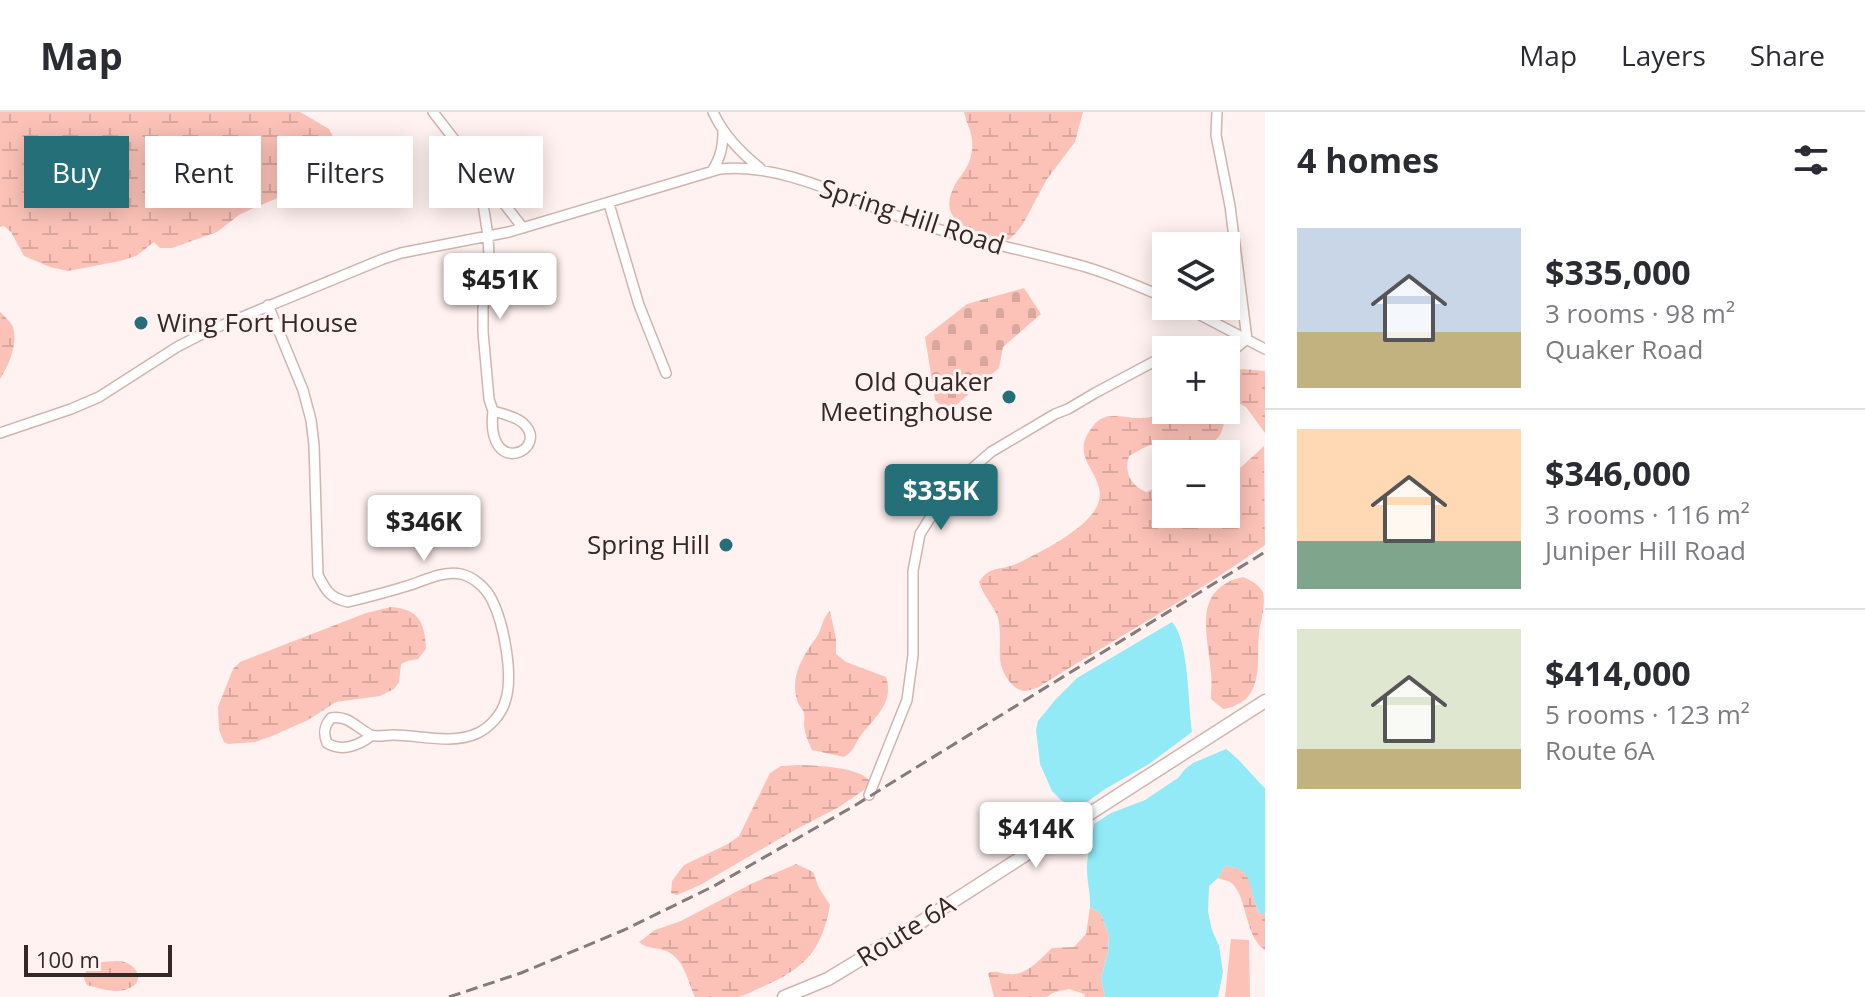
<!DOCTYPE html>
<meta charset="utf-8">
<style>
:root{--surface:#fff;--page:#f2f2f3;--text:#2b2b33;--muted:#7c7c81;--line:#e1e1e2;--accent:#256f78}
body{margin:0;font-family:"Open Sans",sans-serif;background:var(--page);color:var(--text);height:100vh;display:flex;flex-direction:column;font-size:30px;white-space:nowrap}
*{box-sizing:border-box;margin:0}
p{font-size:26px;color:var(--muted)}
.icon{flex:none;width:44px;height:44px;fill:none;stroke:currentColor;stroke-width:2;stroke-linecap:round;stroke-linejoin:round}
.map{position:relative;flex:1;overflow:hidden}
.side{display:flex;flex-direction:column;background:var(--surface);width:600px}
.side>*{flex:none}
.hud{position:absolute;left:24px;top:24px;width:760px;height:72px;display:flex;gap:16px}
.fabs{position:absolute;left:1152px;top:120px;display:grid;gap:16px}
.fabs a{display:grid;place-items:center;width:88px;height:88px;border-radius:0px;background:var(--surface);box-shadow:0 4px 20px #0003;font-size:40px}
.scale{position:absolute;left:24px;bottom:20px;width:148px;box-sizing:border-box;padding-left:8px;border:4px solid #342927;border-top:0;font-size:22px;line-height:28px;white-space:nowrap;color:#342927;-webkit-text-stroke:6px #fff2f0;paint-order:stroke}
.price{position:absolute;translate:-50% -68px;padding:0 18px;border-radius:8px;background:#fff;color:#222;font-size:26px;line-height:52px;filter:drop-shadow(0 2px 4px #0008)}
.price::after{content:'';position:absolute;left:50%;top:48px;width:24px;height:18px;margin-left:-12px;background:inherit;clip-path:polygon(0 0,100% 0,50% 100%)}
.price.selected{background:var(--accent);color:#fff}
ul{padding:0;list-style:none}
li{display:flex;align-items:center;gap:24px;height:200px;padding:0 32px}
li+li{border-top:2px solid var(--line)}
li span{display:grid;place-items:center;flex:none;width:224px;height:160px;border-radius:0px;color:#555}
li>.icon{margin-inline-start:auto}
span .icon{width:96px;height:96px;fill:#fffc;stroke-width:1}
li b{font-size:34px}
h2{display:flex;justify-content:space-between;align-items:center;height:96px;padding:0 32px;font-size:34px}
.chip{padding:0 28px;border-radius:0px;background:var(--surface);box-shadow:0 4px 20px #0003;font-size:28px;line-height:72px}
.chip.selected{background:var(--accent);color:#fff}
header{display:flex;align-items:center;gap:48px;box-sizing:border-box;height:112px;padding:0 40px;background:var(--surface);border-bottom:2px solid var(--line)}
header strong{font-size:38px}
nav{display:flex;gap:44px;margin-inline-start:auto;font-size:28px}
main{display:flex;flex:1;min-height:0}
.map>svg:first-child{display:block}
</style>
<header>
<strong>Map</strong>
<nav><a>Map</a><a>Layers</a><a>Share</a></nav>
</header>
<main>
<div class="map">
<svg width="1265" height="885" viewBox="0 0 1265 885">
<defs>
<pattern id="wetland-marsh" width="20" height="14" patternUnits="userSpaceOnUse" patternTransform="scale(2)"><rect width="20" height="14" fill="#fcc2b8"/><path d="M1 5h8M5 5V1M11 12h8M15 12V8" fill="none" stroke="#d9a79e"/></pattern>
<pattern id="cemetery-stones" width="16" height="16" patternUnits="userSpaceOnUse" patternTransform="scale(2)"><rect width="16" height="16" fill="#fcc2b8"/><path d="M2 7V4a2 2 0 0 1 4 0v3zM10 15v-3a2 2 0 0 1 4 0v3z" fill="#d9a79e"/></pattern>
</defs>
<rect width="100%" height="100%" fill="#fff2f0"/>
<path fill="url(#wetland-marsh)" d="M0,0H300L329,17L337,32L338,53L347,63L344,73L338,75L312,74L301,76L249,98L239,103L217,120L172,136H160L154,130L136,144L120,149L68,159L50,155L24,144L11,120L4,114L0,115Z
M964,0H1083L1075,30L1047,67L1023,112L1015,122L1008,128C981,121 936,114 953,77C957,67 966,59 969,50C977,27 969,20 964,0Z
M0,200C5,205 10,209 13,215C18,232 9,253 0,267Z
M1243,257L1265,259V321L1246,295L1236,290L1229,264L1233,259Z
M1226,286C1228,295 1226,302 1224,311C1217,346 1189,328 1165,330C1151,331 1141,337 1129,344C1124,360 1130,373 1146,380L1166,372V402H1226V369L1264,334L1265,433C1192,485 1113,528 1037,576C1036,576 1027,579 1025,579C1011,578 1001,559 1000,547C999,533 1002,517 997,503C992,492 983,483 979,470C990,453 1000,459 1016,452C1037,442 1060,430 1079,415C1130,373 1069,357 1087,323C1090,318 1094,312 1099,308C1112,300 1127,307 1141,306C1154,306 1165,300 1177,298C1192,296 1210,298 1226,298Z
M1243,465C1251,468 1259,473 1263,480C1265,490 1263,501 1261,510C1254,537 1265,566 1246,587C1239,592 1232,596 1223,597L1211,587C1211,578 1212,570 1211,561C1208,523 1191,477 1243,465Z
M391,495C419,497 425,511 426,537L418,547L407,549L401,552L399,570L394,577L380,584L336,590L308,608L272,624L255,630L228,632L224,630L219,618L218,595L233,557L240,550L366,501Z
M830,499L836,527V542L846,550L886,565C895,592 873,606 859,626C854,634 853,640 844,645L812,638C808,630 805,622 804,614C804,611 805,604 804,601C803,597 799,594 798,591C789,566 802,545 816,526C822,518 822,506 830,499Z
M798,653C817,654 859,654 871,670L864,678L839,695L791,720L700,773L677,783L671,781L672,769L684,753L728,732L739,724L770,661L781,654Z
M796,752L813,760L819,776L830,793C822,839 804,857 762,875C755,878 746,883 739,885C725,885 708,885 695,885C687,868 684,844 663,838C653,835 647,837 639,830L655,818L681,809L751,772Z
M1225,754C1258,756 1247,780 1260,802H1265V838C1243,823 1248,782 1230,770C1226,768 1222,768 1218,766Z
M1090,795L1101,802L1109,823L1108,840L1101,866L1105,885H1085L1084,882L1069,877L1055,880L1046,885H994L988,861C997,858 999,861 1007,862C1026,865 1040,847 1052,836L1074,835L1086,822Z
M117,849C136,849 148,870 127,877C115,882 98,876 87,873L84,867L86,859L101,850Z"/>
<path fill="url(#cemetery-stones)" d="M1024,176L1041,202L1003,235L999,256L948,300L935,288L925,225L967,192Z"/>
<path fill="#fcc2b8" d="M1231,827L1249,828L1250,885H1225Z"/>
<path fill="#92eaf7" d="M1172,510C1189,527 1188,594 1192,620L1149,652L1105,677L1087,690L1075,694L1062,689L1052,679L1040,652L1036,618L1038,609L1056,587L1077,566Z
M1226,637C1241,648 1251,663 1265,676V802H1260C1247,780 1257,756 1225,754L1218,766L1209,774L1208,800L1212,818L1219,834L1223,860L1218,885H1105L1101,866L1108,840L1109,823L1101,802L1090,795C1091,781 1086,767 1087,753C1088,740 1092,726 1094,712L1111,701L1145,688L1178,666L1185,657L1193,651Z"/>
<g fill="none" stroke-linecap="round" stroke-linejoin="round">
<defs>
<path id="minor" d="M433,0L523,116
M713,0C723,22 741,41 760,56
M1217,0L1216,23L1230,94L1247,227L1231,240L1226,241
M712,59C721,45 723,34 723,18
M482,62L483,92L488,124L489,145L483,196V220L489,287L493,299
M609,92L639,193L666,261
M268,193L303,278L311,308L314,333L318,463C326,479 330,486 348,490C368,485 388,480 407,474C423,469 444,458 461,462C474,465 486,476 492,488C504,512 514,565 505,590C501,603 490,615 478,621C452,633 420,623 393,623C385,623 375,626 369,622C356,615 348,603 331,606C324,614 323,621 327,631C341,640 358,634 371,624
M1183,194L1265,237
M493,299C503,302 515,304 523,311C552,338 485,368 493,299Z
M0,321L71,297L99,285L177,235L208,219L383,147L401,141L509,120L720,57C783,50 854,90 914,110C970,128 1029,139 1086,155C1113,163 1140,175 1166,186
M869,683L907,588L913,543V459L920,422L942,387L959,368L991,340L1055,302L1068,297L1095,281L1155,249L1166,248"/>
<path id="secondary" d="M784,885L828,867L899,824L1265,589"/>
</defs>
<use href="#minor" stroke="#d1b4af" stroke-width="12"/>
<use href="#secondary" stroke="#d1b4af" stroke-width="15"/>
<use href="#minor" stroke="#fff" stroke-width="9"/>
<use href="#secondary" stroke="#fff" stroke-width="12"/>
<path stroke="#877b79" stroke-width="3" stroke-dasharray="12 6" stroke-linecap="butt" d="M449,885L521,861L624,818L714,774L854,694L1265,440"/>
</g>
<g fill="#256f78" stroke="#fff2f0" stroke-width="3">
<circle cx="141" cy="211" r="8"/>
<circle cx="1009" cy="285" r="8"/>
<circle cx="726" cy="433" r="8"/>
</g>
<g text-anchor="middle" stroke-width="6" stroke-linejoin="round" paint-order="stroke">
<g font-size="26" fill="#342927" stroke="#fff2f0">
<text transform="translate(912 105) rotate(18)" y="9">Spring Hill Road</text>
<text transform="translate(906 819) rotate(-32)" y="9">Route 6A</text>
</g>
<g font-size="26" fill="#342927" stroke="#fff2f0" text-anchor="end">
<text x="157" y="220" text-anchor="start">Wing Fort House</text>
<text x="993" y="279">Old Quaker<tspan x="993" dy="30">Meetinghouse</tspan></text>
<text x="710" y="442">Spring Hill</text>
</g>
</g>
</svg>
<div class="fabs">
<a><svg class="icon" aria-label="layers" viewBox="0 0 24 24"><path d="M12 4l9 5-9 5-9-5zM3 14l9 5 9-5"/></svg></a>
<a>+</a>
<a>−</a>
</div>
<div class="scale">100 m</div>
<b class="price" style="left:500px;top:209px">$451K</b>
<b class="price selected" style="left:941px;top:420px">$335K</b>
<b class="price" style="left:424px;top:451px">$346K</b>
<b class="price" style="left:1036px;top:758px">$414K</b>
<div class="hud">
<a class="chip selected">Buy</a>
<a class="chip">Rent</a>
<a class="chip">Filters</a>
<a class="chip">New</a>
</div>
</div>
<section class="side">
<h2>4 homes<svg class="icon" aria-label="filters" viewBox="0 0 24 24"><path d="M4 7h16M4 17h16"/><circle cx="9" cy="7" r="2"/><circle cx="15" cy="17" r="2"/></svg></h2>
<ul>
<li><span style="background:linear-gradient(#c9d6e8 65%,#c2b280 0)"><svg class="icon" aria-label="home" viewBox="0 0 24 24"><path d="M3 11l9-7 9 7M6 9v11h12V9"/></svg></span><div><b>$335,000</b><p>3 rooms · 98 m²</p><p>Quaker Road</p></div></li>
<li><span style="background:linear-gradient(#ffd9b3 70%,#7fa58c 0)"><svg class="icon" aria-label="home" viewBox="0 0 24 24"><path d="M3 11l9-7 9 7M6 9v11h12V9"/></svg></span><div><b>$346,000</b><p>3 rooms · 116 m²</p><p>Juniper Hill Road</p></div></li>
<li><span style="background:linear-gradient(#dfe7d0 75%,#c2b280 0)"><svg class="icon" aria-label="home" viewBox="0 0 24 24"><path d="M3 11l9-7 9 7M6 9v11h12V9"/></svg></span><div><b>$414,000</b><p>5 rooms · 123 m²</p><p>Route 6A</p></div></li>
</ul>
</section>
</main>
